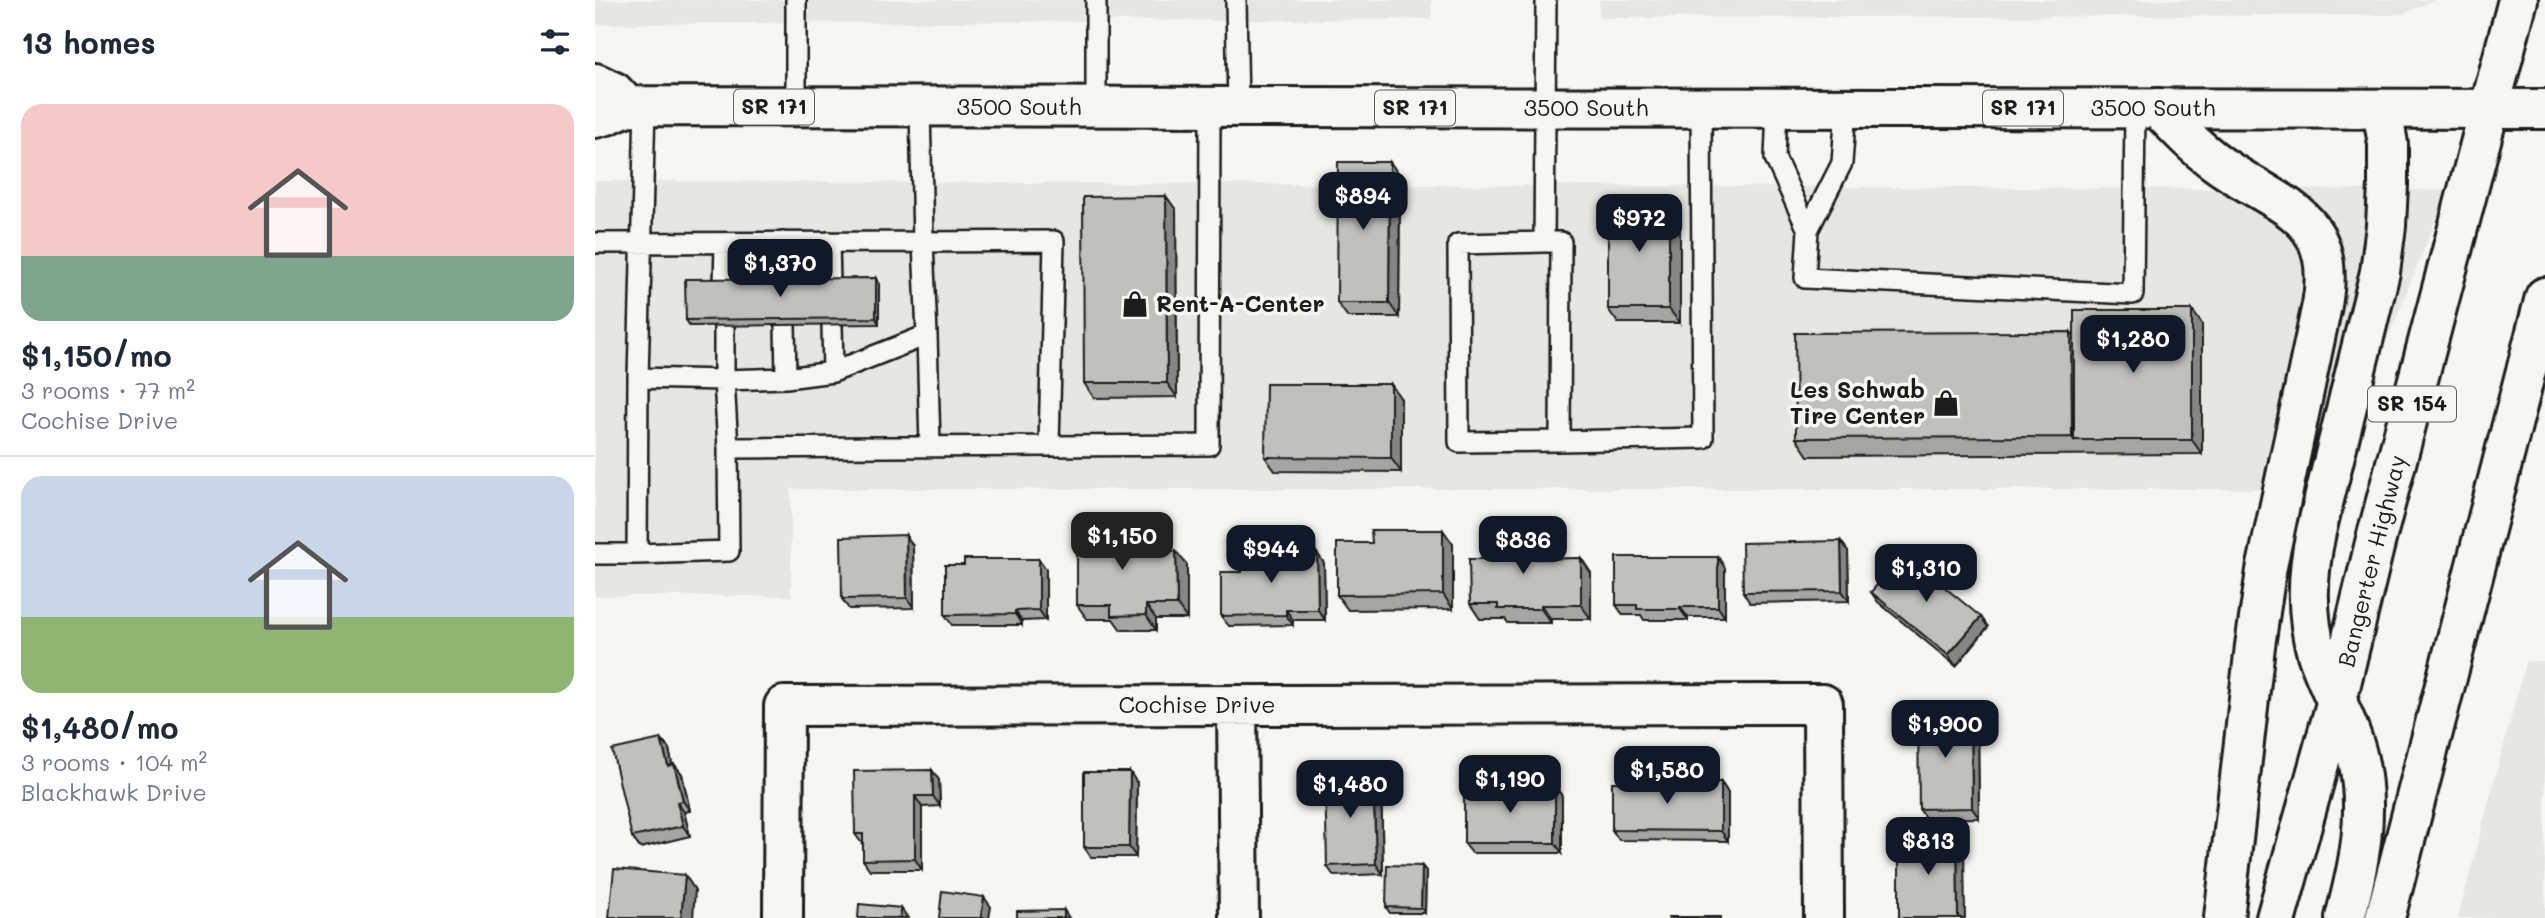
<!DOCTYPE html>
<meta charset="utf-8">
<style>
:root{--surface:#fff;--page:#f6f6f7;--text:#1f2937;--muted:#747a83;--line:#e0e1e3;--accent:#111827}
body{margin:0;font-family:Mali,sans-serif;background:var(--page);color:var(--text);height:100vh;display:flex;flex-direction:column;font-size:26px;white-space:nowrap}
*{box-sizing:border-box;margin:0}
p{font-size:23px;color:var(--muted)}
.icon{flex:none;width:38px;height:38px;fill:none;stroke:currentColor;stroke-width:2;stroke-linecap:round;stroke-linejoin:round}
.map{position:relative;flex:1;overflow:hidden}
.sheet{display:flex;flex-direction:column;background:var(--surface);width:595px}
.sheet>*{flex:none}
.price{position:absolute;translate:-50% -60px;padding:0 16px;border-radius:14px;background:var(--accent);color:#fff;font-size:23px;line-height:46px;filter:drop-shadow(0 2px 4px #0008)}
.price::after{content:'';position:absolute;left:50%;top:42px;width:21px;height:16px;margin-left:-10px;background:inherit;clip-path:polygon(0 0,100% 0,50% 100%)}
.price.on{background:#222;color:#fff}
ul{padding:0;list-style:none}
li{display:grid;align-content:center;gap:14px;height:371px;padding:0 21px}
li+li{border-top:2px solid var(--line)}
li span{display:grid;place-items:center;height:217px;border-radius:21px;color:#555}
li>.icon{margin-inline-start:auto}
span .icon{width:126px;height:126px;fill:#fffc;stroke-width:1}
li b{font-size:30px}
h2{display:flex;justify-content:space-between;align-items:center;height:84px;padding:0 21px;font-size:30px}
main{display:flex;flex:1;min-height:0}
.map>svg:first-child{display:block}
</style>
<main>
<section class="sheet">
<h2>13 homes<svg class="icon" aria-label="filters" viewBox="0 0 24 24"><path d="M4 7h16M4 17h16"/><circle cx="9" cy="7" r="2"/><circle cx="15" cy="17" r="2"/></svg></h2>
<ul>
<li><span style="background:linear-gradient(#f6c9c9 70%,#7fa58c 0)"><svg class="icon" aria-label="home" viewBox="0 0 24 24"><path d="M3 11l9-7 9 7M6 9v11h12V9"/></svg></span><div><b>$1,150/mo</b><p>3 rooms · 77 m²</p><p>Cochise Drive</p></div></li>
<li><span style="background:linear-gradient(#c9d6e8 65%,#8fb573 0)"><svg class="icon" aria-label="home" viewBox="0 0 24 24"><path d="M3 11l9-7 9 7M6 9v11h12V9"/></svg></span><div><b>$1,480/mo</b><p>3 rooms · 104 m²</p><p>Blackhawk Drive</p></div></li>
</ul>
</section>
<div class="map">
<svg width="1950" height="918" viewBox="0 0 1950 918">
<rect width="100%" height="100%" fill="#f6f6f2"/>
<filter id="ink" filterUnits="userSpaceOnUse"><feTurbulence type="fractalNoise" baseFrequency=".0143" numOctaves="2"/><feDisplacementMap in="SourceGraphic" scale="14" xChannelSelector="R" yChannelSelector="G"/><feConvolveMatrix kernelMatrix="1 2 1 2 8 2 1 2 1" color-interpolation-filters="sRGB"/></filter>
<g filter="url(#ink)">
<path fill="#e6e6e2" d="M0,0H837L836,19L0,24Z
M1004,0H1839L1810,13L1796,15L1004,18Z
M0,181L1853,190L1732,489H196V596H0Z
M1931,661H1950V918H1863Z"/>
<g fill="none" stroke-linecap="round" stroke-linejoin="round">
<defs>
<path id="lane" d="M201,0V107
M641,0L643,108
M501,107V0
M1182,108L1180,158L1213,230L1247,163L1251,108
M1213,230L1210,278L1538,294L1540,108
M188,242L189,284
M234,242L235,283
M949,242L863,244L864,442L965,441L966,242H949L951,0
M0,243L328,242L325,107
M129,285L130,243
M237,324L238,372
M129,325V380L191,378L238,372L332,335L328,242L459,241L454,446
M190,325L191,378
M332,335L335,446
M43,378L129,380L133,448
M965,441L1108,438L1106,108
M0,554H42L43,378L50,106
M42,554L134,551L133,448L614,445L615,108"/>
<path id="street" d="M642,705L644,918
M188,918L189,706L1228,704L1229,918"/>
<path id="primary" d="M0,83L19,92L32,106
M0,118L12,115L32,106L1950,109"/>
<path id="highway" d="M1563,108C1582,128 1600,147 1622,163C1681,206 1744,212 1727,305L1671,571L1660,646L1629,918
M1681,918L1742,700L1780,543L1923,0
M1750,918C1764,865 1775,814 1763,759C1755,723 1734,690 1722,654C1710,613 1712,573 1721,532L1785,272L1791,226L1793,185V144L1787,109
M1790,918L1950,297"/>
</defs>
<use href="#lane" stroke="#1c1c1c" stroke-width="24"/>
<use href="#street" stroke="#1c1c1c" stroke-width="44"/>
<use href="#primary" stroke="#1c1c1c" stroke-width="44"/>
<use href="#highway" stroke="#1c1c1c" stroke-width="44"/>
<use href="#lane" stroke="#f6f6f2" stroke-width="19"/>
<use href="#street" stroke="#f6f6f2" stroke-width="38"/>
<use href="#primary" stroke="#f6f6f2" stroke-width="38"/>
<use href="#highway" stroke="#f6f6f2" stroke-width="38"/>
</g>
<path fill="#a5a5a3" stroke="#1c1c1c" stroke-width="2" d="M805,176L804,317H753L742,303Z
M571,196L581,210L582,397L499,398L489,383Z
M1074,199L1085,214V323H1023L1013,309Z
M284,283V324L95,326L91,320Z
M1607,324V454L1213,456L1201,438L1479,336Z
M806,399V472L680,471L670,457Z
M311,535L318,546L319,608L254,609L247,599Z
M525,536L555,551L592,565V619H561V630H526L518,619H492L482,605Z
M858,544V609L753,610L742,595Z
M951,549V559L986,558L996,573V619H956V623H913L910,619H885L875,604L892,559Z
M1253,551L1254,601L1155,603L1148,592Z
M722,553L729,563L730,620H698V625L634,626L626,616L647,572Z
M1123,557L1130,568V617H1093V620H1049L1046,615H1028L1021,605Z
M451,569V620L427,621V625H357L350,615Z
M1276,592L1386,617L1393,627L1361,666L1283,602Z
M1376,710L1383,720L1384,818L1331,819L1324,809Z
M66,739L74,749L77,765L79,764L87,774L95,811L89,812L95,836L45,848L37,837Z
M337,770L344,780L345,806L327,807V870H275L268,860V845L260,834Z
M1126,782L1133,793V841L1024,840L1017,830Z
M542,783L541,857H496L489,847Z
M786,783L788,874L739,876L732,866Z
M960,786L967,796V853H877L869,843Z
M827,866L831,871L830,913H795L791,907Z"/>
<path fill="#868684" stroke="#1c1c1c" stroke-width="2" d="M795,162L805,176L804,317L794,303Z
M571,196L581,210L582,397L572,383Z
M1074,199L1085,214V323L1074,309Z
M281,278L284,283V324L281,318Z
M1597,310L1607,324V454L1597,440Z
M1476,332L1489,350L1479,440L1477,437Z
M796,384L806,399V472L796,458Z
M517,524L527,538L517,536Z
M848,530L858,544V609L848,594Z
M941,534L951,549L952,573L941,559Z
M311,535L318,546L319,608L312,598Z
M545,536L555,551H545Z
M1246,541L1253,551L1254,601L1247,591Z
M581,551L592,565V619L582,605Z
M722,553L729,563L730,620L723,610Z
M1123,557L1130,568V617L1123,607Z
M986,558L996,573V619L986,605Z
M444,559L451,569V620L444,610Z
M551,605L561,619V630L551,615Z
M946,605L956,619V623L946,609Z
M1085,607L1093,617V620L1085,609Z
M691,610L698,620V625L691,615Z
M420,611L427,621V625L420,614Z
M1386,617L1393,627L1361,666L1353,655Z
M1376,710L1383,720L1384,818L1377,808Z
M66,739L74,749L80,776L73,766Z
M79,764L87,774L95,811L88,801Z
M337,770L344,780L345,806L338,796Z
M535,772L542,783L541,857L534,847Z
M778,773L786,783L788,874L781,864Z
M1126,782L1133,793V841L1126,831Z
M960,786L967,796V853L960,843Z
M320,796L327,807V870L320,859Z
M82,802L89,812L95,836L88,826Z
M1362,836L1369,846L1370,918H1363Z
M827,866L831,871L830,913L826,908Z
M90,875L100,890L98,918H86Z
M389,897L396,907L394,918H386Z
M306,908L313,918H305Z
M469,910L474,918H469Z"/>
<path fill="#c0c0bd" stroke="#1c1c1c" stroke-width="2" d="M743,162H795L794,303H742Z
M571,196L572,383H489L488,197Z
M1013,199H1074V309H1013Z
M281,278V318L91,320L90,279Z
M1479,310H1597V440H1479Z
M1476,332L1477,437L1201,438L1200,333Z
M671,384H796V458L670,457Z
M482,524H517V536H545V551H581L582,605H551V615L516,616V605H482Z
M776,530H848V594L742,595V543H777Z
M941,534V559L986,558V605H946V609H903V604H875L874,559H892V535Z
M311,535L312,598L247,599L246,537Z
M1246,541L1247,591L1148,592L1147,543Z
M722,553L723,610H691V615L626,616V572H647V554Z
M1308,553L1386,617L1353,655L1276,592Z
M1021,557H1123V607H1085V609H1042V605H1021Z
M369,559H444V610L420,611V614L350,615V565H369Z
M1376,710L1377,808L1324,809L1323,711Z
M66,739L73,766L79,764L88,801L82,802L88,826L37,837L17,750Z
M337,770L338,796H320V859L268,860V834H260L259,771Z
M489,772H535L534,847H489Z
M778,773L781,864L732,866L730,775Z
M1017,782H1126V831L1017,830Z
M960,786V843H869V787Z
M1304,836H1362L1363,918H1304Z
M792,865L827,866L826,908L791,907Z
M19,869L90,875L86,918H14Z
M347,891L389,897L386,918H344Z
M264,904L306,908L305,918H263Z
M469,910V918H422V911Z
M1073,917H1126V918H1073Z"/>
</g>
<defs>
<symbol id="shop-bare" viewBox="-9 -9 18 18"><path d="M-5-2.5h2.3a2.7 3.5 0 0 1 5.4 0H5L5.5 6h-11ZM-1.5-2.5h3a1.5 2.3 0 0 0-3 0Z" fill="#1c1c1c" stroke="#f6f6f2" stroke-width="2.5" paint-order="stroke"/></symbol>
</defs>
<g fill-rule="evenodd">
<use href="#shop-bare" x="521" y="285" width="38" height="38"/>
<use href="#shop-bare" x="1332" y="384" width="38" height="38"/>
</g>
<g text-anchor="middle" stroke-width="7" stroke-linejoin="round" paint-order="stroke">
<g fill="#f6f6f2" stroke="#5d5d5c" stroke-width="2">
<rect x="139" y="89.5" width="80" height="35" rx="5"/>
<rect x="780" y="90.5" width="80" height="35" rx="5"/>
<rect x="1388" y="90.5" width="80" height="35" rx="5"/>
<rect x="1773" y="386.5" width="88" height="35" rx="5"/>
</g>
<g font-size="21" font-weight="bold" fill="#1c1c1c">
<text x="179" y="114">SR 171</text>
<text x="820" y="115">SR 171</text>
<text x="1428" y="115">SR 171</text>
<text x="1817" y="411">SR 154</text>
</g>
<g font-size="23" fill="#1c1c1c" stroke="#f6f6f2">
<text x="424" y="115">3500 South</text>
<text x="991" y="116">3500 South</text>
<text x="1558" y="116">3500 South</text>
<text transform="translate(1777 561) rotate(-76)" y="8">Bangerter Highway</text>
<text x="602" y="713">Cochise Drive</text>
</g>
<g font-size="23" font-weight="bold" fill="#1c1c1c" stroke="#f6f6f2" text-anchor="start">
<text x="561" y="312">Rent-A-Center</text>
<text x="1330" y="398" text-anchor="end">Les Schwab<tspan x="1330" dy="26">Tire Center</tspan></text>
</g>
</g>
</svg>
<b class="price" style="left:768px;top:232px">$894</b>
<b class="price" style="left:1044px;top:254px">$972</b>
<b class="price" style="left:185px;top:299px">$1,370</b>
<b class="price" style="left:1538px;top:375px">$1,280</b>
<b class="price on" style="left:527px;top:572px">$1,150</b>
<b class="price" style="left:928px;top:576px">$836</b>
<b class="price" style="left:676px;top:585px">$944</b>
<b class="price" style="left:1331px;top:604px">$1,310</b>
<b class="price" style="left:1350px;top:760px">$1,900</b>
<b class="price" style="left:1072px;top:806px">$1,580</b>
<b class="price" style="left:915px;top:815px">$1,190</b>
<b class="price" style="left:755px;top:820px">$1,480</b>
<b class="price" style="left:1333px;top:877px">$813</b>
</div>
</main>
